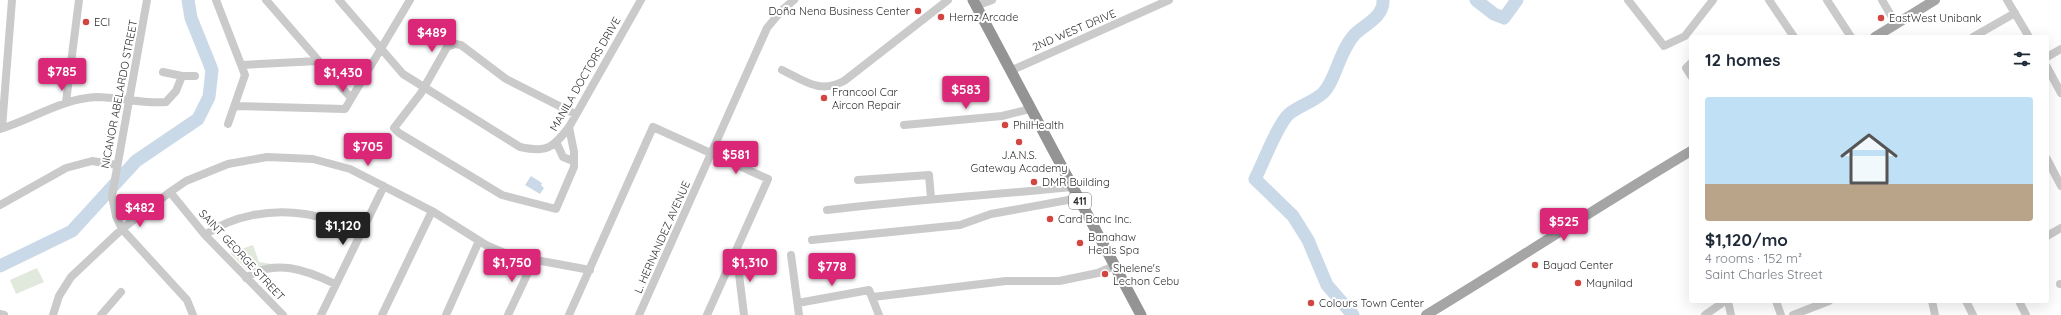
<!DOCTYPE html>
<meta charset="utf-8">
<style>
:root{--surface:#fff;--page:#f2f2f3;--text:#1f2937;--muted:#747a83;--line:#e0e1e3;--accent:#db2777}
body{margin:0;font-family:Quicksand,sans-serif;background:var(--page);color:var(--text);height:100vh;display:flex;flex-direction:column;font-size:15px;white-space:nowrap}
*{box-sizing:border-box;margin:0}
p{font-size:13px;color:var(--muted)}
.icon{flex:none;width:22px;height:22px;fill:none;stroke:currentColor;stroke-width:2;stroke-linecap:round;stroke-linejoin:round}
.map{position:relative;flex:1;overflow:hidden}
.sheet{position:absolute;left:1689px;top:35px;width:360px;height:268px;display:flex;flex-direction:column;background:var(--surface);border-radius:4px;box-shadow:0 4px 16px #0002}
.sheet>*{flex:none}
.price{position:absolute;translate:-50% -34px;padding:0 9px;border-radius:4px;background:var(--accent);color:#fff;font-size:13px;line-height:26px;filter:drop-shadow(0 1px 2px #0008)}
.price::after{content:'';position:absolute;left:50%;top:24px;width:12px;height:9px;margin-left:-6px;background:inherit;clip-path:polygon(0 0,100% 0,50% 100%)}
.price.active{background:#222;color:#fff}
ul{padding:0;list-style:none}
li{display:grid;align-content:center;gap:8px;height:212px;padding:0 16px}
li+li{border-top:1px solid var(--line)}
li span{display:grid;place-items:center;height:124px;border-radius:4px;color:#555}
li>.icon{margin-inline-start:auto}
span .icon{width:72px;height:72px;fill:#fffc;stroke-width:1}
li b{font-size:17px}
h2{display:flex;justify-content:space-between;align-items:center;height:48px;padding:0 16px;font-size:17px}
.map>svg:first-child{display:block}
</style>
<div class="map">
<svg width="2061" height="315" viewBox="0 0 2061 315">
<rect width="100%" height="100%" fill="#fff"/>
<path fill="#e1e9dc" d="M253,245L259,262L272,264L248,271L230,253Z
M37,268L44,282L16,294L10,280Z"/>
<path fill="#cad9e7" d="M531,176L542,183L541,185L544,188L540,194L525,185Z"/>
<g fill="none" stroke-linecap="round" stroke-linejoin="round">
<path stroke="#cad9e7" stroke-width="13" d="M1476,0L1494,14L1504,18L1517,0
M0,266L72,231L136,161L198,119L209,97L212,70L191,18L188,0
M1353,315L1327,285L1308,240L1293,216L1255,179C1263,164 1277,125 1289,114C1299,106 1313,102 1323,93C1336,80 1339,51 1355,34C1364,25 1384,17 1383,0"/>
<path stroke="#cacaca" stroke-width="8" d="M147,0L112,196L116,216L122,229L187,300L193,315
M216,0L245,75L228,124
M266,0L351,98
M339,0L403,74L520,147C547,153 553,148 569,127L641,0
M1628,0L1664,46L1685,36L1713,0
M1769,0L1794,37
M1827,0L1851,37
M1882,0L1896,24
M2007,0L2029,37
M976,6L992,0
M1973,37L2015,13
M2047,57L2061,49
M1691,63L1686,68L1691,76
M242,65L318,61
M2047,67L2061,93
M782,70C805,81 819,94 844,81L948,0
M1010,71L1169,0
M163,72L182,76H195
M66,102L79,0
M235,106L345,109L410,0
M904,125L1002,116L1030,109
M569,127L574,152V167L556,209L502,195L399,133L394,128L421,93L447,47L455,44L461,45L506,79L575,114
M2,128L12,0
M0,129C33,119 61,99 96,97C120,97 142,104 166,102L176,91L182,76
M557,144L563,157L573,161
M2047,159L2061,186
M858,180L929,175L931,198
M170,192L205,235L283,315
M0,205L66,168L92,161L117,165
M827,210C909,200 991,195 1073,187
M205,235C233,215 271,209 305,214C325,217 343,226 361,234
M2047,236L2061,228
M812,240L960,225L991,214L1079,198
M791,255L799,315
M731,263L739,274L744,315
M246,278C274,258 307,270 335,284
M2060,284H2061
M873,297L1006,281H1059L1098,273L1114,266
M1728,301L1731,315
M1776,301L1781,315
M1932,301L1935,315
M1966,301L1973,315
M2019,301L2026,315
M798,303L869,290L879,315
M0,314L4,315
M53,315L59,296L71,277L122,229L170,192L186,181L228,164L267,157L313,159L350,169L432,211L486,245L509,255L590,270
M101,315L121,292
M321,315L384,186
M382,315L432,211
M446,315L479,241
M508,315L534,260
M569,315L653,127L768,179L707,315
M639,315L767,28L782,10L794,0
M1705,315L1725,301
M1793,315L1829,301"/>
<path stroke="#a5a5a5" stroke-width="10" d="M1875,37L1935,0
M1426,315C1515,261 1602,204 1691,151"/>
<path stroke="#949494" stroke-width="11" d="M973,0L1141,315"/>
</g>
<g fill="#d24540" stroke="#fff" stroke-width="1.5">
<circle cx="918" cy="11" r="4"/>
<circle cx="941" cy="17" r="4"/>
<circle cx="1881" cy="18" r="4"/>
<circle cx="86" cy="22" r="4"/>
<circle cx="824" cy="98" r="4"/>
<circle cx="1005" cy="125" r="4"/>
<circle cx="1019" cy="142" r="4"/>
<circle cx="1034" cy="182" r="4"/>
<circle cx="1050" cy="219" r="4"/>
<circle cx="1080" cy="243" r="4"/>
<circle cx="1535" cy="265" r="4"/>
<circle cx="1105" cy="274" r="4"/>
<circle cx="1578" cy="283" r="4"/>
<circle cx="1311" cy="303" r="4"/>
</g>
<g text-anchor="middle" stroke-width="4" stroke-linejoin="round" paint-order="stroke">
<rect fill="#fff" stroke="#6c6c6c" stroke-width="1" x="1069" y="193" width="22" height="16" rx="3"/>
<g font-size="10" font-weight="bold" fill="#2d2d2d">
<text x="1080" y="205">411</text>
</g>
<g font-size="11" fill="#2d2d2d" stroke="#fff" text-anchor="start">
<text x="910" y="15" text-anchor="end">Doña Nena Business Center</text>
<text x="949" y="21">Hernz Arcade</text>
<text x="1889" y="22">EastWest Unibank</text>
<text x="94" y="26">ECI</text>
<text x="832" y="96">Francool Car<tspan x="832" dy="13">Aircon Repair</tspan></text>
<text x="1013" y="129">PhilHealth</text>
<text x="1019" y="159" text-anchor="middle">J.A.N.S.<tspan x="1019" dy="13">Gateway Academy</tspan></text>
<text x="1042" y="186">DMR Building</text>
<text x="1058" y="223">Card Banc Inc.</text>
<text x="1088" y="241">Banahaw<tspan x="1088" dy="13">Heals Spa</tspan></text>
<text x="1543" y="269">Bayad Center</text>
<text x="1113" y="272">Shelene's<tspan x="1113" dy="13">Lechon Cebu</tspan></text>
<text x="1586" y="287">Maynilad</text>
<text x="1319" y="307">Colours Town Center</text>
</g>
<g font-size="11" fill="#2d2d2d" stroke="#fff">
<text transform="translate(1074 30) rotate(-23)" y="4">2ND WEST DRIVE</text>
<text transform="translate(585 74) rotate(-60)" y="4">MANILA DOCTORS DRIVE</text>
<text transform="translate(119 94) rotate(-79)" y="4">NICANOR ABELARDO STREET</text>
<text transform="translate(662 237) rotate(-66)" y="4">L. HERNANDEZ AVENUE</text>
<text transform="translate(242 255) rotate(47)" y="4">SAINT GEORGE STREET</text>
</g>
</g>
</svg>
<b class="price" style="left:432px;top:53px">$489</b>
<b class="price" style="left:62px;top:92px">$785</b>
<b class="price" style="left:343px;top:93px">$1,430</b>
<b class="price" style="left:966px;top:110px">$583</b>
<b class="price" style="left:368px;top:167px">$705</b>
<b class="price" style="left:736px;top:175px">$581</b>
<b class="price" style="left:140px;top:228px">$482</b>
<b class="price" style="left:1564px;top:242px">$525</b>
<b class="price active" style="left:343px;top:246px">$1,120</b>
<b class="price" style="left:512px;top:283px">$1,750</b>
<b class="price" style="left:750px;top:283px">$1,310</b>
<b class="price" style="left:832px;top:287px">$778</b>
<section class="sheet">
<h2>12 homes<svg class="icon" aria-label="filters" viewBox="0 0 24 24"><path d="M4 7h16M4 17h16"/><circle cx="9" cy="7" r="2"/><circle cx="15" cy="17" r="2"/></svg></h2>
<ul>
<li><span style="background:linear-gradient(#bfe0f5 70%,#b9a48a 0)"><svg class="icon" aria-label="home" viewBox="0 0 24 24"><path d="M3 11l9-7 9 7M6 9v11h12V9"/></svg></span><div><b>$1,120/mo</b><p>4 rooms · 152 m²</p><p>Saint Charles Street</p></div></li>
</ul>
</section>
</div>
